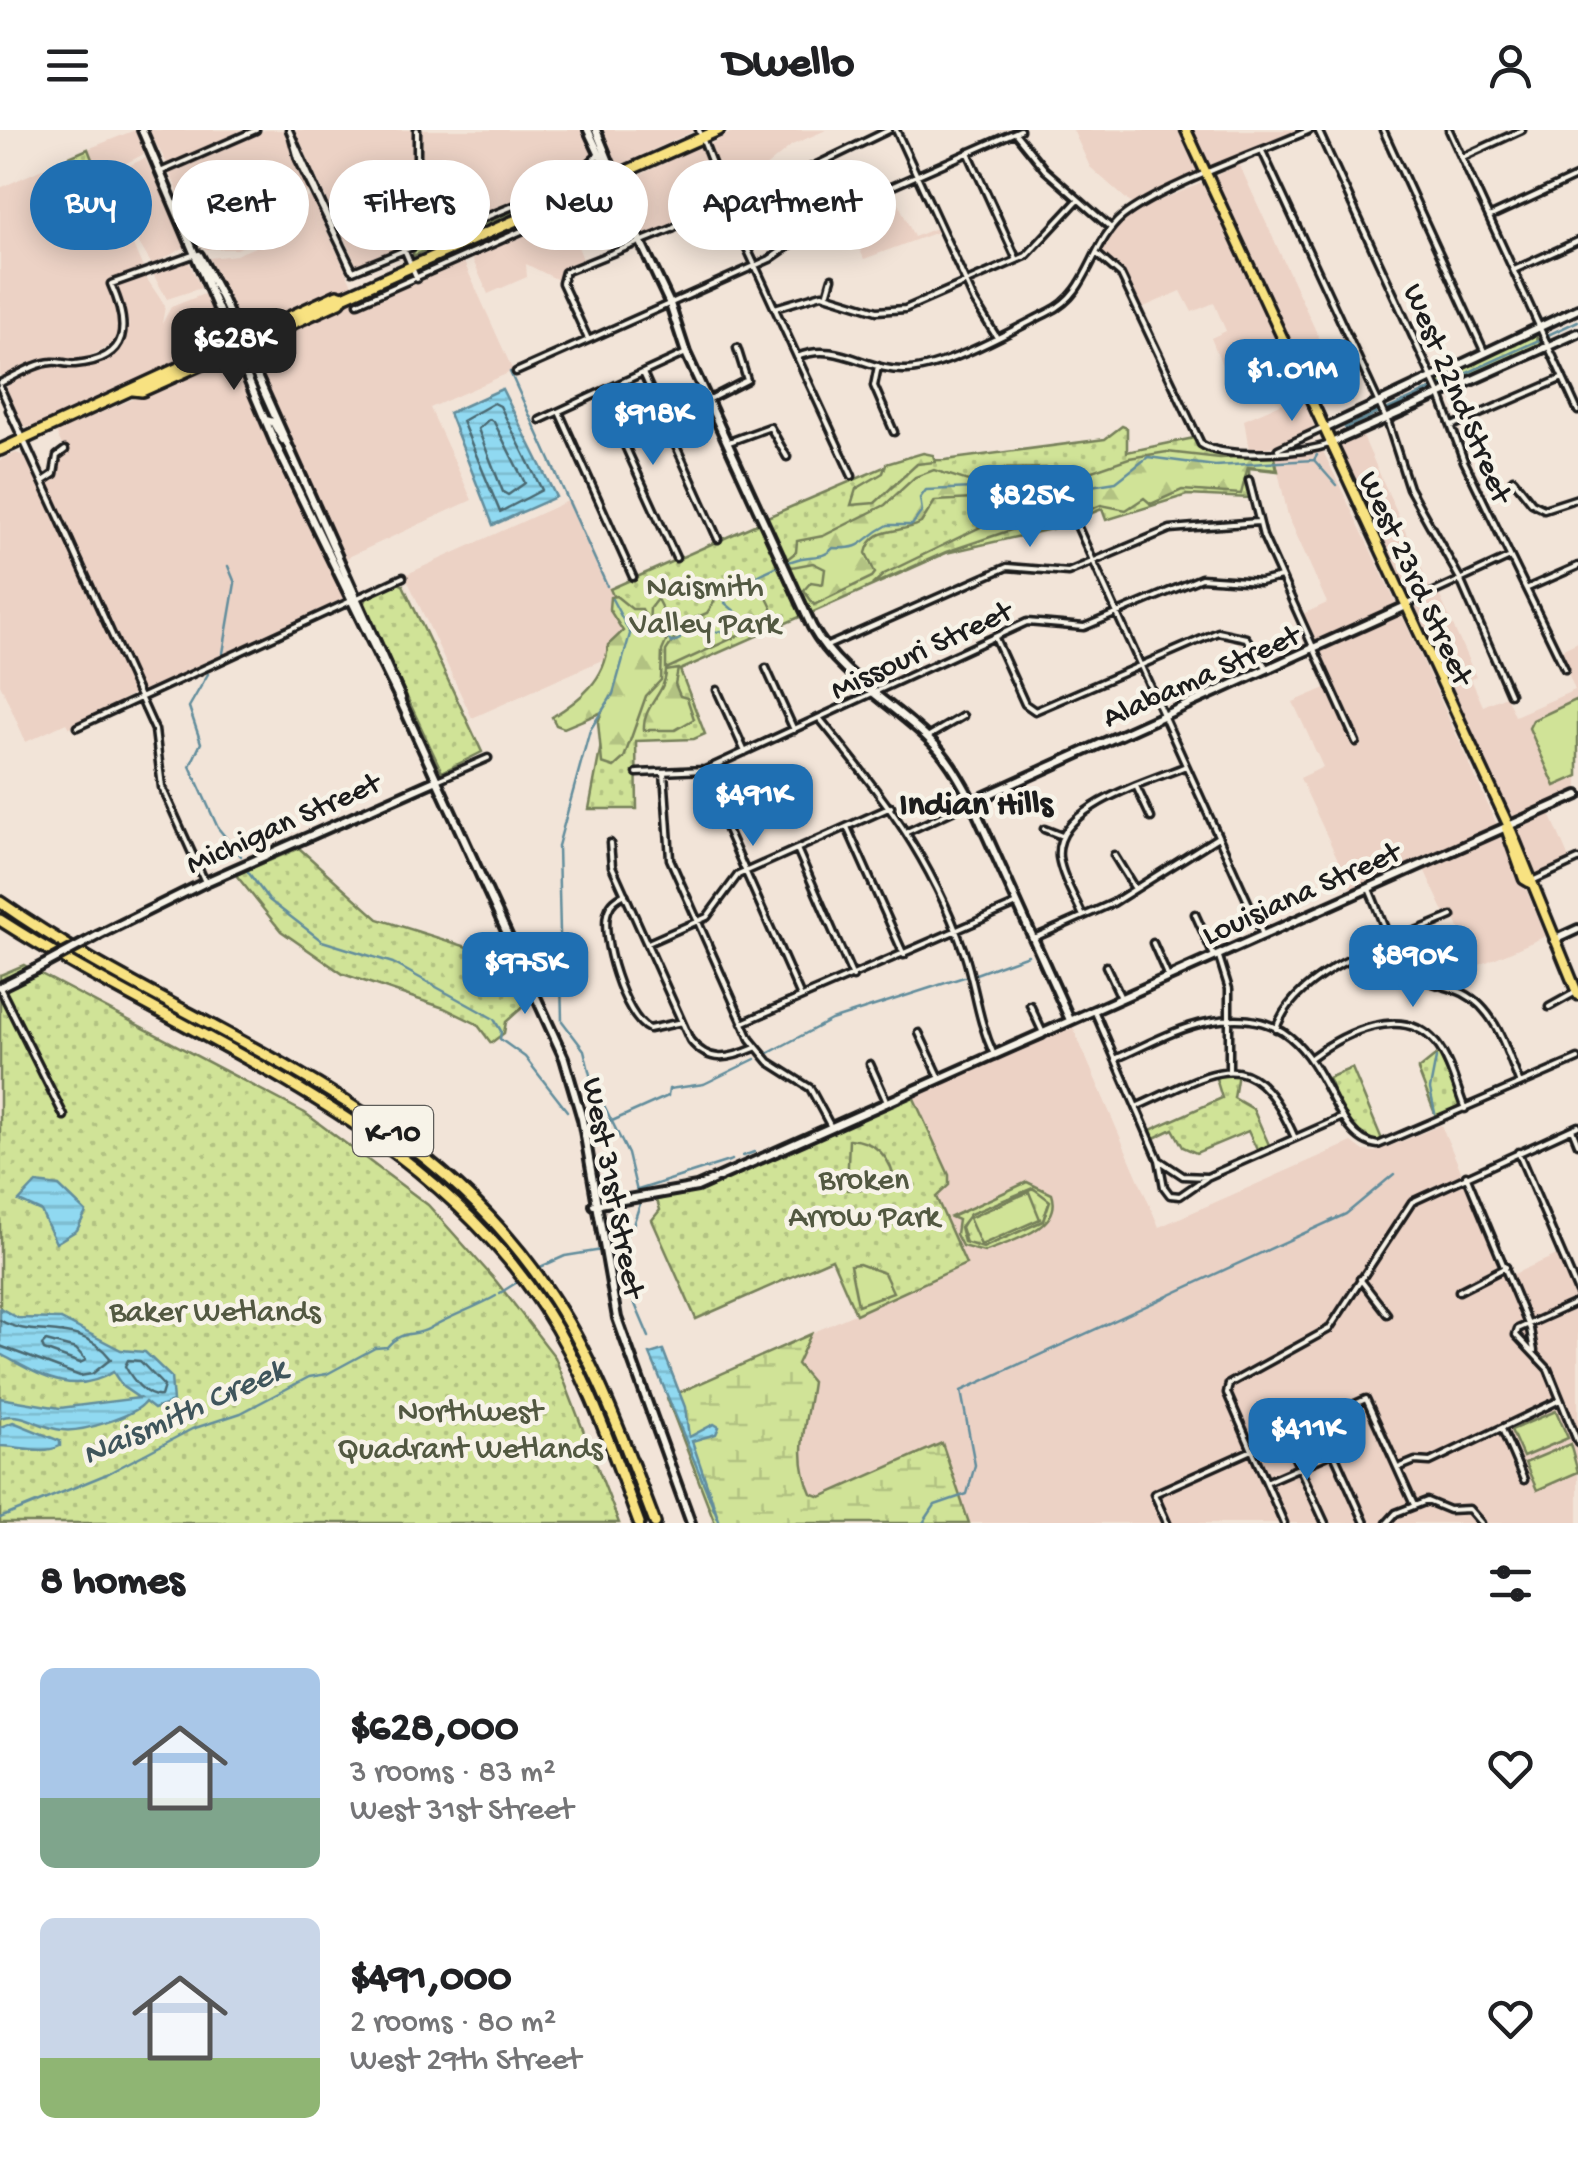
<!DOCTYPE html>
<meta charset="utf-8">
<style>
:root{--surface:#fff;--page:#f2f2f2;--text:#202124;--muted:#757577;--accent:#1f6fb2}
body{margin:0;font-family:"Gochi Hand",sans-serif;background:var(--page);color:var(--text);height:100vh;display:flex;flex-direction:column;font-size:38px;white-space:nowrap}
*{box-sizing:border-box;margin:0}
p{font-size:32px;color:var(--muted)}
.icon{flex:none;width:55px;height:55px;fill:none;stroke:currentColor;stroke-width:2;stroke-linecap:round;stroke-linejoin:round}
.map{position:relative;height:1393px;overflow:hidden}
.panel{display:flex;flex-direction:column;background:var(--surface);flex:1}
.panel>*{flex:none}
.guide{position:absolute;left:30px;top:30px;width:1000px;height:90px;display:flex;gap:20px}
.price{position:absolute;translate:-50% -85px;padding:0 22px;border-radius:20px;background:var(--accent);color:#fff;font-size:32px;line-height:65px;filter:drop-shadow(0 2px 5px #0008)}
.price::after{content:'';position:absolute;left:50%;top:60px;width:30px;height:22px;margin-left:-15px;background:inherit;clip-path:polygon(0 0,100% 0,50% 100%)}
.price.selected{background:#222;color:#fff}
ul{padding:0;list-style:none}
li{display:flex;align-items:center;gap:30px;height:250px;padding:0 40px}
li span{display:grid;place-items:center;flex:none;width:280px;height:200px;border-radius:15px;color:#555}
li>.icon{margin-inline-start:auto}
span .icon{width:120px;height:120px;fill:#fffc;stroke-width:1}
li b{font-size:42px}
h2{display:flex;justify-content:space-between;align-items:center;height:120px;padding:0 40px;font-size:42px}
.pill{padding:0 35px;border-radius:45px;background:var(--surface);box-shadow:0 5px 25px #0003;font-size:35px;line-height:90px}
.pill.selected{background:var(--accent);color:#fff}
header{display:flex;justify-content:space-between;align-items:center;height:130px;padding:0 40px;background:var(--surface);font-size:45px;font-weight:700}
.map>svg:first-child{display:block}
</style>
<header><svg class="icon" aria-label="menu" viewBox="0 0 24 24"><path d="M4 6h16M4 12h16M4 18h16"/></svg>Dwello<svg class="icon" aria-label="person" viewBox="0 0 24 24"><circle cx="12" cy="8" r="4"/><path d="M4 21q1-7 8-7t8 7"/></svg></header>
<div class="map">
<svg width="1578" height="1393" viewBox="0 0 1578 1393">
<defs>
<pattern id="grass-dots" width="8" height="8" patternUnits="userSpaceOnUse" patternTransform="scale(2.5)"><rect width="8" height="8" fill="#d0e397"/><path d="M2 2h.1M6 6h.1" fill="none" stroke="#b2c282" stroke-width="1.8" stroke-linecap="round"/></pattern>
<pattern id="forest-firs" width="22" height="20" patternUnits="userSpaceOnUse" patternTransform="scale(2.5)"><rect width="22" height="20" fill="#d0e397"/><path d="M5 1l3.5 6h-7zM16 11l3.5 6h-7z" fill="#b2c282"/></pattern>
<pattern id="wetland-marsh" width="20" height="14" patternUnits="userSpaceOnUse" patternTransform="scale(2.5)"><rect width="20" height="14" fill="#d0e397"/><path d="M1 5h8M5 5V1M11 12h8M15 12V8" fill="none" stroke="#b2c282"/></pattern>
<pattern id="water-rules" width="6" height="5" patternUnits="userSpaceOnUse" patternTransform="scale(2.5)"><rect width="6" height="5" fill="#90d9f1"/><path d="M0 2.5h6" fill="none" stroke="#7cbace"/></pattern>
</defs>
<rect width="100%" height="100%" fill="#f2e4d8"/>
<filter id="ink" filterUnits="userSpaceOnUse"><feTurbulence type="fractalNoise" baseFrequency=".01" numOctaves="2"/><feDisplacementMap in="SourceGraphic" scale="20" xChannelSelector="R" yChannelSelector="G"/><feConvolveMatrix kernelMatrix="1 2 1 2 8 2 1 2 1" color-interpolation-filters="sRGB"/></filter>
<g filter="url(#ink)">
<path fill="#ecd2c5" d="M135,0L144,24L101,46L88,19Z
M148,0H247L168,35Z
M265,0H283L309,61L290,73L264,106L237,119H205L169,42Z
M295,0H414V30L442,102L356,134Z
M420,0H586L594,21L567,51L453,100L421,34Z
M597,0H696L619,36L611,31Z
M735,0H826L792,15L756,45L727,58L709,15Z
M1073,0H1178L1199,44L1134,76L1090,37Z
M1192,0H1300L1212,39Z
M700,16L719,49L692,61L700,79L671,96L642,105L623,53Z
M145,28L187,116L152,135L133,103L121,92L105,54L106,47Z
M60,31L93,106L118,96L130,108L143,138L107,152L122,189L121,201L112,215L81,230L48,229L0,247V58Z
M1239,34L1343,260L1316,272L1214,51L1217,45Z
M1202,53L1276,210L1222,235L1211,208L1226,201L1214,173L1192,182L1181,161L1139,179L1119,138L1100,121L1113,100L1136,80Z
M892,59L914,107L938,97L940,101L864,129L843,81Z
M311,66L352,155L241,197L209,128L236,125L267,112L292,76Z
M581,78H620L635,110L611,122L599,98L575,109L584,132L563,141L560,151L526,134L527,147L488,164L471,126Z
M188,130L201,158L167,169L153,144Z
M463,130L513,241L430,278L472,370L344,429L252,219L258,213L354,169L358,176Z
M145,146L165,176L162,194L171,177L204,164L222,203L219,213L73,281L28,298L21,295L7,258L9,253L46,236L81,237L118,218L129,195L118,157Z
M226,229L237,233L344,468L142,561L49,355L57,342L59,326L65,322L56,302Z
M1301,265L1315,299L1281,315L1249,320L1244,290Z
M1361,302L1431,459L1411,469L1405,467L1336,316Z
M1322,319L1397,475L1315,515L1301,485L1327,473L1288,386L1274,323Z
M16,323L25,326L135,563L69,598L66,593L26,612L0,554V330Z
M570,370L652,553L620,568L602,530L472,588L405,445Z
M1438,462L1476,547L1471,549L1483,576L1506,566L1515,586L1575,560L1559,521L1578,512V662L1508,688L1412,480Z
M1397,487H1403L1497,695L1353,762L1300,648L1323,637L1293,572L1328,557L1350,604L1351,616L1360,617L1362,609L1353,600L1319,522Z
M1549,681L1570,731L1533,745L1514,699Z
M1496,707L1505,710L1546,806L1475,837L1453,784L1444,782L1423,737Z
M1071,893L1159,1097L1352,1012L1364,1021L1376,1022L1441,995L1507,1147L1559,1124L1578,1168V1393H715L667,1268L966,1134L936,1067L912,964Z"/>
<path fill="url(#grass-dots)" stroke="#76805a" stroke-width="2.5" d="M88,19L118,96L94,107L60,31Z
M595,29L602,37L599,46L413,126L414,117L465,102L568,56Z
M602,59L612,61L616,70L612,73L577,74L420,144V139Z
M1534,203L1542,216L1441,260L1439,249Z
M1122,296L1127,298V322L1194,308C1212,334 1247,324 1274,323L1278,341L1249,338L1250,368L1187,365L1106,390L1102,379L1051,399L946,423L809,484L765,388L898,331L945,330L1105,309Z
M761,392L804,485L680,540L705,604L694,609L636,611L637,679H589L609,572L652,552L610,459Z
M398,453L403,455L482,622L442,642L364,475L367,467Z
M299,718L378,789L502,828L524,876L506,892L504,903L491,913L477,894L444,878L343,844L281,801L236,745Z
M24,835L305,983L428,1075L496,1151L555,1227L619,1393H0V845Z
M1439,923L1461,974L1437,989L1418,940Z
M1352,938L1383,1012C1348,1013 1340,975 1328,948Z
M1238,943L1234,968L1253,979L1270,1017L1258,1022L1248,1001L1196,1023L1183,1017L1173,999L1152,1009L1148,1001L1222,968L1215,945Z
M912,964L949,1045V1055L936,1067L966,1134L856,1184L832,1129L696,1189L652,1090L660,1080L657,1070L702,1057Z
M1029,1058L1043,1061L1050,1071L1043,1091L983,1118L966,1113L961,1097L968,1085Z"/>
<path fill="url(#forest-firs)" stroke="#76805a" stroke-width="2.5" d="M1167,322L1220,328L1274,325L1277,340L1248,337L1241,364L1182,360L1151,374L1144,368L1126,380L1101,375L1060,392L1055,385L946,422L872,455L884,444L991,392L1024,383L1035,366L935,371L921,393C900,405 873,394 866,423L875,443L872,447L814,475L804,460L811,452L823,454L825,439L813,433L792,437L786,430L796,422L797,411L823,406L885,375L915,347L934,340L968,351L991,339L1046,338L1075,347L1129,328Z
M923,323L933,325L935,332L917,334L875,373L851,375L856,359L883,343L886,334Z
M755,444L772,478V490L666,539V521L685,492L707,483L722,460Z
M616,466L632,479H642L649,495L650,478L657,469L672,498L662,521L661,550L646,566L624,628L614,637L602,633L598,592L602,582L564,598L556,595L552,587C580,570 606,549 608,515L623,501L609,479L610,467Z
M678,539L675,554L680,566L687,568L694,589L675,600H644C642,577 666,563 666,541Z"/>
<path fill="url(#wetland-marsh)" stroke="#76805a" stroke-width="2.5" d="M811,1204L797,1234L812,1252C807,1292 793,1324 811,1363L821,1367L942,1313L969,1393H715L667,1268Z"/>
<path fill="#d0e397" stroke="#76805a" stroke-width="2.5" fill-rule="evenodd" d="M1578,569V646L1555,656L1529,598L1533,590Z
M849,1009C878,1011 892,1029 896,1057L847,1060Z
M1027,1052L1052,1064C1064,1099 1008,1112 984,1122L962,1116L956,1104L958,1090L951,1087ZM1033,1058L1050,1071L1043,1091L983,1118L964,1112L960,1097L970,1084Z
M1029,1062L1040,1089L981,1115L969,1088Z
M859,1134L884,1143L893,1162L858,1175L850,1135Z
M1556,1281L1568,1308L1523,1327L1511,1300Z
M1570,1314L1578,1342L1537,1360L1525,1333Z"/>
<path fill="url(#water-rules)" stroke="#628d9c" stroke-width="2.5" d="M502,259L556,367L493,395L449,283Z
M36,1053L59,1056L86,1082L77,1100L56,1113L41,1081L19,1071Z
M0,1178L18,1188L61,1189L121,1220L145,1222L171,1247L173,1272L154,1279L145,1272C135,1286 80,1303 62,1300C39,1298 23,1280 0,1288V1268L60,1278L139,1268L123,1257L113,1242C71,1268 37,1243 0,1224Z
M663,1220L685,1277L689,1307L714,1294L719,1297L716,1304L692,1311L720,1393L650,1224Z
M13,1292L60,1311V1316C43,1325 20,1316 0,1316V1297Z"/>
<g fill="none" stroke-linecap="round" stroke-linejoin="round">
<path stroke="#4a6871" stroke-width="2.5" d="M494,273L500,276L542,360L500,382L462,291Z
M489,289L494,292L525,353L508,365L503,362L478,299Z
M0,1190C33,1211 79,1187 111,1229L92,1244L80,1246L0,1216
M46,1211L76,1219L86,1230L80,1233L44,1220L42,1215Z
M128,1230L140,1231L164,1256L161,1266C146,1268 132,1249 125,1236Z"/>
<path stroke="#628d9c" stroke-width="2.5" d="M1548,205L1578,191
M510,242L607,456
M1441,255L1539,210
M1386,280L1432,259
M1345,298L1377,283
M1314,330L1336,355
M612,469L630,503
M223,523L235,453L228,436
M208,544L189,577L201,613L190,636L218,698L241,726
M248,742L269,770L322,811L393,833L494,889L501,901L500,909L525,927L567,981
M973,845L1028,825
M767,924L831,890L964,847
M1435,983L1430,959L1436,928
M594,986L612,991L668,966L669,959L704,954L755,929
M743,1026L754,1022
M638,1060L732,1030
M609,1118L631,1101L640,1074L628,1024L591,949L584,920L562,891L558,716L590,600L613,564L634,490L648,498L659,492L671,513L680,509L683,498C701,506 729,505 743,488L725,473C729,456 780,434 798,429C812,425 824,429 833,418C867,420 860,409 888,395H912L922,381L920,368L926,360L974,358L1020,345L1023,355L1048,365L1059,358L1066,360L1116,352L1148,327L1215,336L1314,330L1317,325
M617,1132L649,1207
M538,1138L565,1126L602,1120
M500,1163L519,1151
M0,1388L107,1344L192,1299L241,1283L309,1247L327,1244L375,1218L387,1217C404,1198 414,1208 430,1198C450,1186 475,1178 496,1166
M923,1393L935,1375L967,1364L975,1335L961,1261L1346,1084L1394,1044"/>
<defs>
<path id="street" d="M289,0L351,139
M417,0V32L449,104
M699,0L734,90L852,346
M896,0L975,172L996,206
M1318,0L1440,265L1464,331L1565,539
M1383,0L1484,221
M1449,0L1578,281
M1016,4L1045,40L1111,98
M292,7L298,29L353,141L565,55L598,25
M968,22L1017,130
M1263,23L1388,293L1409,358L1459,447L1510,564
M1463,27L1522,0
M160,42L256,0
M1489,87L1578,46
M734,90L804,41L889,0
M404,119L417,149
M1096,123L1121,145L1201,314C1222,329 1305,324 1329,314
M1514,140L1578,111
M828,162L832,148
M358,173L576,77L620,73
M775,178L822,164L877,181L905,179L1026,126L1078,70
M588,209L562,153L565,142L672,99L699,82
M797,227C838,210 867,242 907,240C946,238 1013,200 1049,182C1090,163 1090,114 1122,87C1161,56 1261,22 1310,0
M878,236L874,256L894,302
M516,242L770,129L843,78L1020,0
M643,243L718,409
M0,253C16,246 35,233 52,232C60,231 67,235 75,234C132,229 129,194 111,154L193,125
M0,257L155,600L162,657L205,752
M601,263L676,428
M708,270L747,250L737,218
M9,280L55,379
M559,282L633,447
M540,290L686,223
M1452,296L1563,248
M729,312L770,297L787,327
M1278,319L1322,299
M1513,349L1532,373L1544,379L1578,368
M45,350L54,344L57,326L65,320
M1249,350L1263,406L1356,612
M1075,391L1263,805
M1528,458L1578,436
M1408,474L1508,428
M995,508L1025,574L1035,581L1218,502L1246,508L1266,537
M825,517L1007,437L1068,442L1170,399L1258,392
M766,538L794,600
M717,560L745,622
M820,589C883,667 930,725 964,822C976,858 977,888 994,925
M77,597L403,447
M929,606L963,586
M664,642L670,729L750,909L769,932L810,958L831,997
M637,643L705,640L1027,492L1084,497L1201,448L1260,452L1281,447
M702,643L801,867
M437,650L488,628
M1137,658L1151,688
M725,691L799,659
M847,697L904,825
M1044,699L1062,706
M909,701L972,672
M610,713L612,736L690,910C709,934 729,929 755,918
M797,719L853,847
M1114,725L1135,759
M1532,751L1578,730
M1369,759C1381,785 1390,823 1412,842C1427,855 1447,855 1463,863C1497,880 1507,923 1520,954
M625,764C617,768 611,772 608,781C599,805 625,889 649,899L682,892
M1195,784L1214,826
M1083,786C1075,768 1062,747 1059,727C1054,677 1148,652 1186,636
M1034,808L1113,773L1218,707
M648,813L707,787L738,745L891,677
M1153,813L1168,847
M1219,827L1229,859V940
M1106,836L1121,868
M0,858L64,986
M1030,875L1043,903
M1549,877L1576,862
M1094,880L1159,1030L1183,1046L1207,1047L1343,987
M742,893L1017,774
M1276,899C1297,837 1396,811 1452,786
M919,903L940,948
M1312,927C1343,904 1403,873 1436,913C1450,930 1457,959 1465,979
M1115,929C1145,916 1176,898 1208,892C1333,866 1319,1009 1378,1015L1578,929
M870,934L887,972
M1138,976C1219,940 1251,909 1295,1008
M1572,999L1578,1014
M1518,1022L1578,1162
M1159,1030L1164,1057L1170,1065L1180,1066L1206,1048
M1466,1045L1530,1199L1534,1221
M1360,1149L1387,1184
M1459,1161L1506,1137
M1578,1172L1518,1199L1516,1205L1548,1239L1578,1313
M1319,1290L1365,1393
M1502,1299L1524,1350
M1285,1306L1325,1393
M1398,1338L1415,1331L1430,1332L1560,1270
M1266,1352L1333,1323
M1167,1393L1154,1364L1366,1269L1414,1375
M1284,1393L1227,1263L1229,1254L1329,1199L1412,1072L1578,996
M1387,1393L1396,1383L1427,1371L1449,1380L1469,1379L1481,1393"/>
<path id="secondary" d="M142,0L275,313L402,574L564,928L582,989L617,1188L691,1393
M588,0L670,174L686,223L812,497C839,545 891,572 929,609C946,625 958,646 969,666L1070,890
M596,0L632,88
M199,125L222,168L401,568
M266,290L273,292L283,310
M1324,299L1578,179
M1329,314L1578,203
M972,672L1404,477
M99,805L208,751L437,650
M1554,810L1578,799
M0,857L34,840
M994,925L1042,904
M594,1075L697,1057L1578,665"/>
<path id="primary" d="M1186,0L1512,703L1578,865
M1506,698L1524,749L1529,752"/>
<path id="highway" d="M133,260L142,261L340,172L343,167
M0,320L337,165L343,167L719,0
M0,772C184,901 417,963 547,1159C596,1231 624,1312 655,1393
M0,790C187,910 418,984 544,1178C587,1244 612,1320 639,1393"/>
</defs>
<use href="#street" stroke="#1c1c1c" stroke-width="11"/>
<use href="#secondary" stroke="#1c1c1c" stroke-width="14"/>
<use href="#primary" stroke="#1c1c1c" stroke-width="15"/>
<use href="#highway" stroke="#1c1c1c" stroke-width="16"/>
<use href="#street" stroke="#f7f3e8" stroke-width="4"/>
<use href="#secondary" stroke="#f7f3e8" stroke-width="6"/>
<use href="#primary" stroke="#f8e281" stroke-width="8"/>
<use href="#highway" stroke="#f8e281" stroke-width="9"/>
<defs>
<path id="secondary-bridge" d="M34,840L99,805"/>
</defs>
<use href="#secondary-bridge" stroke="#1c1c1c" stroke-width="14" stroke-linecap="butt"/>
<use href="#secondary-bridge" stroke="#f7f3e8" stroke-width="6"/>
</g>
</g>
<g text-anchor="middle" stroke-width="9" stroke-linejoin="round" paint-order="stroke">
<rect fill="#f7f3e8" stroke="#5e5c59" stroke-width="2.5" x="353" y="976" width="80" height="50" rx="8"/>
<g font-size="30" font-weight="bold" fill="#1c1c1c">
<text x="393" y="1011">K-10</text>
</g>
<g font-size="32" fill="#1c1c1c" stroke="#f7f3e8">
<text transform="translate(1460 262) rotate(67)" y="11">West 22nd Street</text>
<text transform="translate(1418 447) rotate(65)" y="11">West 23rd Street</text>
<text transform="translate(920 518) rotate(-25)" y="11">Missouri Street</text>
<text transform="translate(1200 544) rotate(-24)" y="11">Alabama Street</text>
<text transform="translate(282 691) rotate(-24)" y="11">Michigan Street</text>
<text transform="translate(1300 761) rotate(-24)" y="11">Louisiana Street</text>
<text transform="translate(616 1057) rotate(79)" y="11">West 31st Street</text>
</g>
<g font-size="32" fill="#525841" stroke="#f7f3e8">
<text x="705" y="465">Naismith<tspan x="705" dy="37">Valley Park</tspan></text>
<text x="864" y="1058">Broken<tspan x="864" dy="37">Arrow Park</tspan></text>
<text x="215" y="1190">Baker Wetlands</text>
<text x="470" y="1290">Northwest<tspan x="470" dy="37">Quadrant Wetlands</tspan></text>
</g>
<g font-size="35" font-weight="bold" fill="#1c1c1c" stroke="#f7f3e8">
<text x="976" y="683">Indian Hills</text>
</g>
<g font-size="35" font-style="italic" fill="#3f555c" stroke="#f7f3e8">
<text transform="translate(183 1279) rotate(-24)" y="12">Naismith Creek</text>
</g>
</g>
</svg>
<b class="price selected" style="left:234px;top:263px">$628K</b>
<b class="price" style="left:1292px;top:294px">$1.01M</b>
<b class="price" style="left:653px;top:338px">$918K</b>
<b class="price" style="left:1030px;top:420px">$825K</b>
<b class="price" style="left:753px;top:719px">$491K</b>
<b class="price" style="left:1413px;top:880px">$890K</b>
<b class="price" style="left:525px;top:887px">$975K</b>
<b class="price" style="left:1307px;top:1353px">$411K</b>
<div class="guide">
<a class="pill selected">Buy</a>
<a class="pill">Rent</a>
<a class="pill">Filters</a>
<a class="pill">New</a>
<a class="pill">Apartment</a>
</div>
</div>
<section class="panel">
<h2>8 homes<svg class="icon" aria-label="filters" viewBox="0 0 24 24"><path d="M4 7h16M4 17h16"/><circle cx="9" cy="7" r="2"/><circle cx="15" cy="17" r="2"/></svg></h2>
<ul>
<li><span style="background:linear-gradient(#a9c7e8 65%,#7fa58c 0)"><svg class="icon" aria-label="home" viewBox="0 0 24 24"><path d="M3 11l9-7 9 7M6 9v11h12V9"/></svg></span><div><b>$628,000</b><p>3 rooms · 83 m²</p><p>West 31st Street</p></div><svg class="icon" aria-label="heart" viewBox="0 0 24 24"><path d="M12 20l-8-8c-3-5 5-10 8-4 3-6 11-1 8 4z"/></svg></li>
<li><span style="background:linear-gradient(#c9d6e8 70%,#8fb573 0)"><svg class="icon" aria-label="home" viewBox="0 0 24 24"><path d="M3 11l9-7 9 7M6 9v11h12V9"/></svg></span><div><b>$491,000</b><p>2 rooms · 80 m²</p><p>West 29th Street</p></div><svg class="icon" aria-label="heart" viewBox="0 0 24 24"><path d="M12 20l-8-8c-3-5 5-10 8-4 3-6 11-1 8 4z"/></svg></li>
</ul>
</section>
